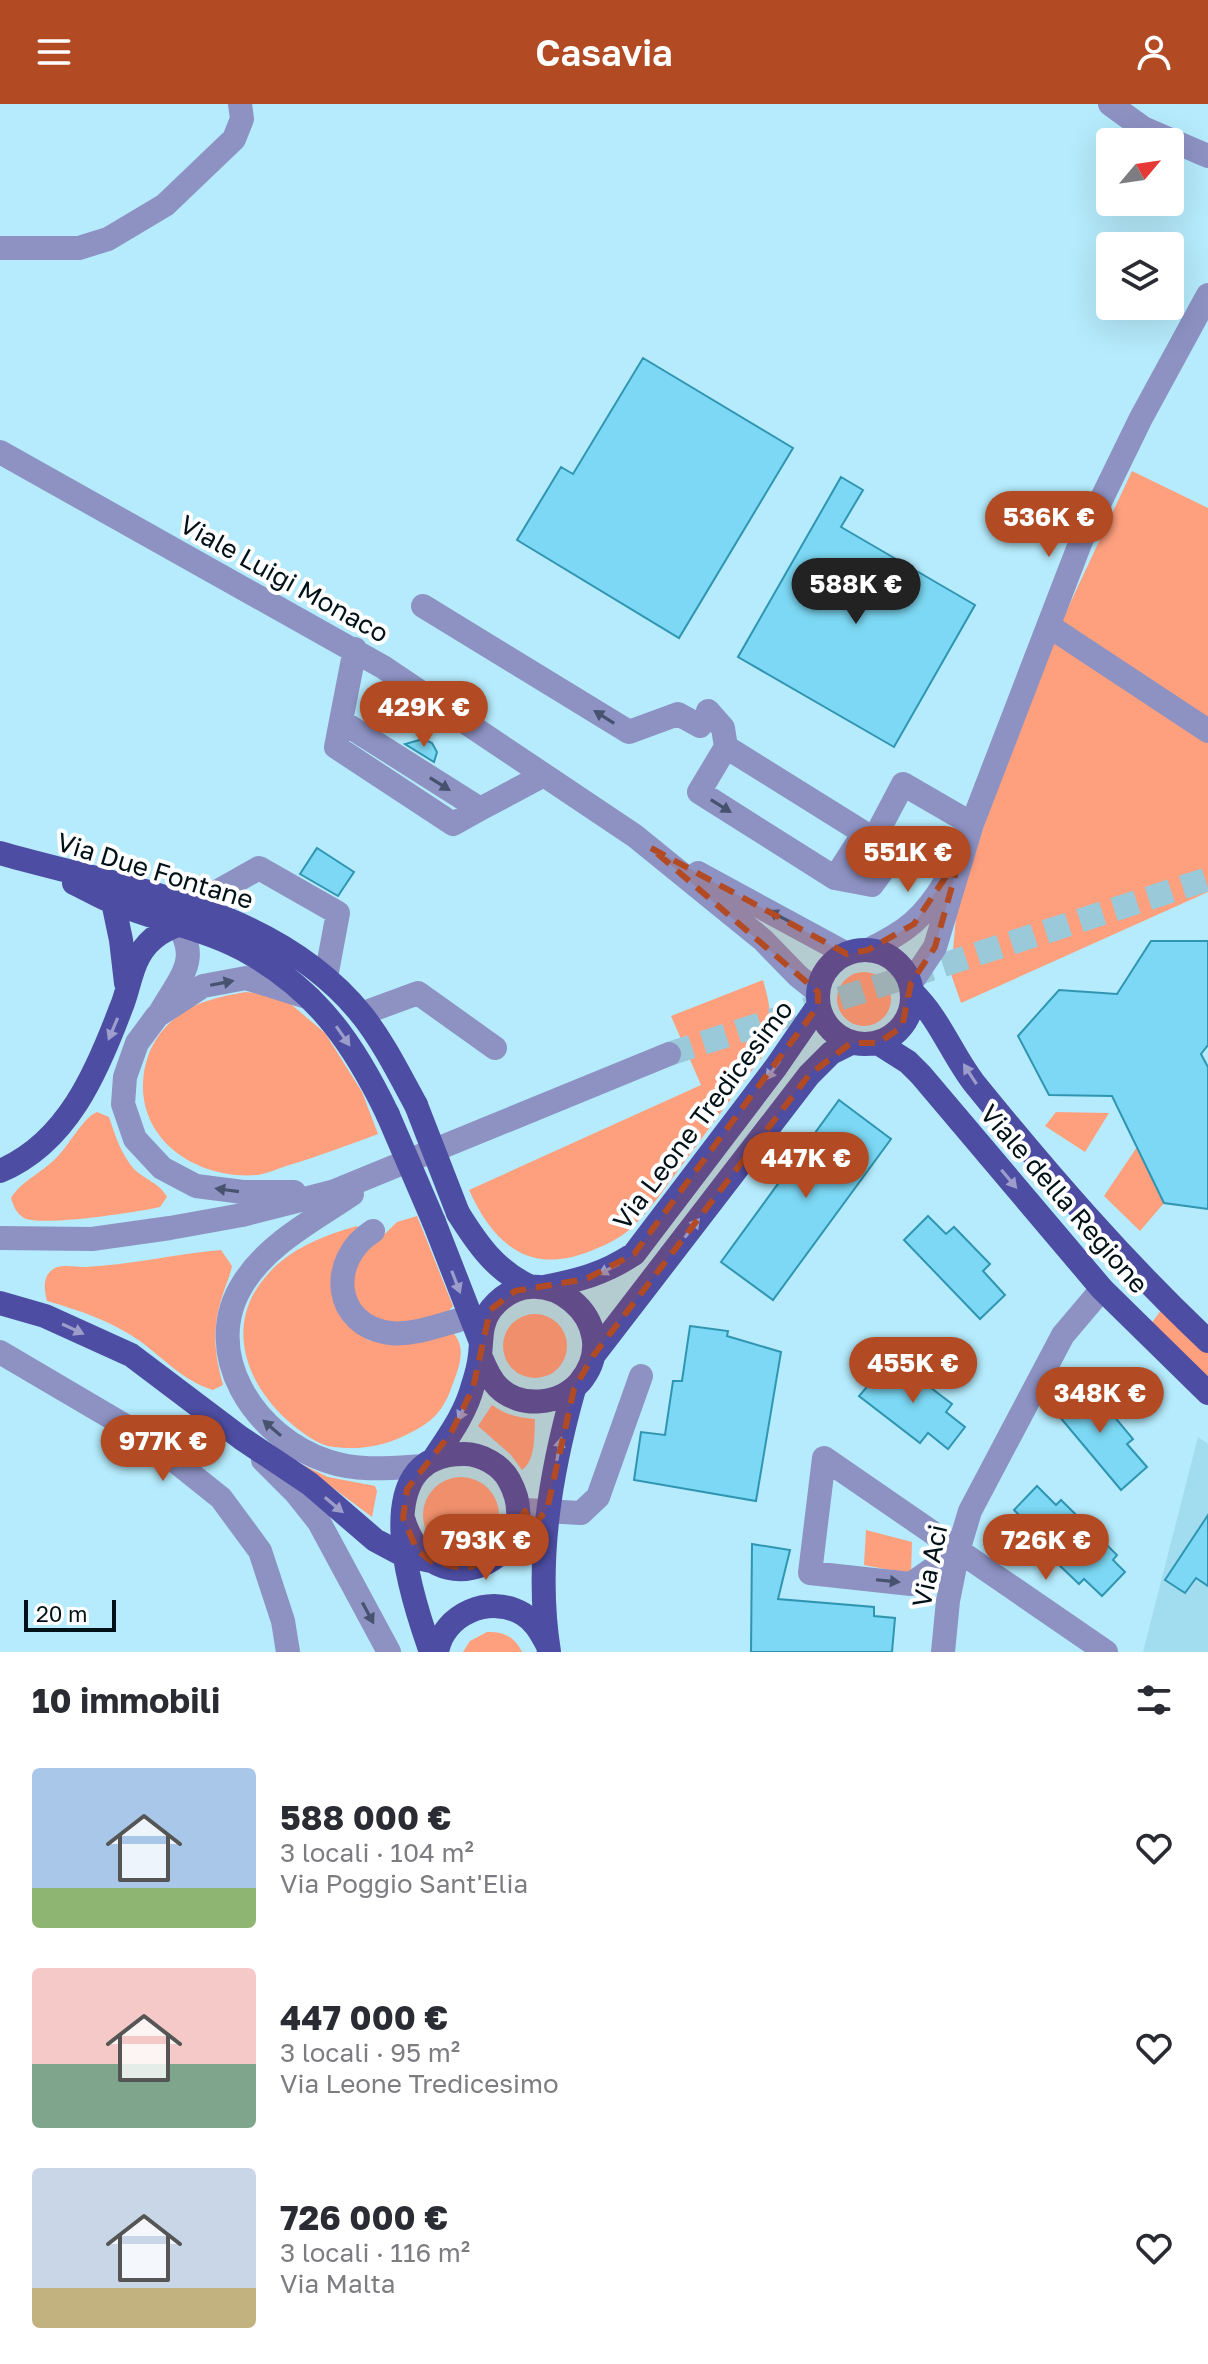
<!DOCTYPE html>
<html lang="it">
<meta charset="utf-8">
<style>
:root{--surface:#fff;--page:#f7f7f7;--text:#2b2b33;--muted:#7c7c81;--accent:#b24b23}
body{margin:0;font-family:"Golos Text",sans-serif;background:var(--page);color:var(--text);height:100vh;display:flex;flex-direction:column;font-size:30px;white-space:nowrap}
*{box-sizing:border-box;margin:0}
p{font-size:26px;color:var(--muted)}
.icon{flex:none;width:44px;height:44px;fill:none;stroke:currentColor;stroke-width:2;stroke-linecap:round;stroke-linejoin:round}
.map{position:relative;height:1548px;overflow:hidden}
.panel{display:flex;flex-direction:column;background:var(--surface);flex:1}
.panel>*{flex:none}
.needle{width:52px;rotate:61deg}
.fabs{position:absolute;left:1096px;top:24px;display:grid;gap:16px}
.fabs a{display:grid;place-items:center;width:88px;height:88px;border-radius:8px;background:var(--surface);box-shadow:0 8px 32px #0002;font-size:40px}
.scale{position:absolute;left:24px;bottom:20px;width:92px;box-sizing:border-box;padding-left:8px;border:4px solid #001218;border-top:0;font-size:22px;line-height:28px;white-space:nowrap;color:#001218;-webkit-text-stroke:6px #fff;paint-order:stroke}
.price{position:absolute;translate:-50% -68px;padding:0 18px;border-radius:28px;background:var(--accent);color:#fff;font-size:26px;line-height:52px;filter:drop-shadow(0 2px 4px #0008)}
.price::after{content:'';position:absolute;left:50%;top:48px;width:24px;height:18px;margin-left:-12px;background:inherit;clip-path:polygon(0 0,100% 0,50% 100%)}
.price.current{background:#222;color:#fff}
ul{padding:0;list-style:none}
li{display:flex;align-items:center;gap:24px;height:200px;padding:0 32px}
li span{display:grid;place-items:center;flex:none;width:224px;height:160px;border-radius:8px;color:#555}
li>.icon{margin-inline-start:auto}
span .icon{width:96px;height:96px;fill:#fffc;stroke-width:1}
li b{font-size:34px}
h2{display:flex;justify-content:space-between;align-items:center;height:96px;padding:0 32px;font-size:34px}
header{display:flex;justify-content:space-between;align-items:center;height:104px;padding:0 32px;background:var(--accent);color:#fff;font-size:36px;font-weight:600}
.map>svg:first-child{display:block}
</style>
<header><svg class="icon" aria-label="menu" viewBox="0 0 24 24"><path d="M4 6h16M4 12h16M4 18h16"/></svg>Casavia<svg class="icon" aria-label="person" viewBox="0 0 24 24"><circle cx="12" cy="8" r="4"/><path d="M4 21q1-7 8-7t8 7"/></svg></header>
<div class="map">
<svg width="1208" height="1548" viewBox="0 0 1208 1548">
<rect width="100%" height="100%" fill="#b5ebfc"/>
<path fill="#a2dcef" d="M1198,1333L1208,1340V1548H1143Z"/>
<path fill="#fea07e" d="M1132,367L1208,404V788L961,899L951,870L956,812L991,699L1051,540Z
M837 895a27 27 0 1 1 54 0a27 27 0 1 1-54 0Z
M763,876C772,907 773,922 762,953C736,987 711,1022 685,1057C668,1079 652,1105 631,1124C620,1135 603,1142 588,1148C528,1171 493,1139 469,1086L701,981L671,912Z
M246,888L280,891L325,929L362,988L378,1030C348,1041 317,1053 286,1062C277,1065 266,1070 257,1071C195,1076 134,1034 144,968C148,945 159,926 178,912C197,897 223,892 246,888Z
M97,1008L109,1013C115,1031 121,1050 134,1065C145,1076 160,1079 167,1093L160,1103C138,1108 42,1123 24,1114C16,1109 14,1103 11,1094C22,1076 44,1068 59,1051C70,1039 84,1013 97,1008Z
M1056,1008L1109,1009L1085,1048L1045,1022Z
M1137,1043L1164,1099L1140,1127L1104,1092Z
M417,1112L453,1202L444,1212L393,1219L373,1217L354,1197V1160L397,1118Z
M357,1122L359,1128L351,1135V1221L368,1236L389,1239L452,1228C469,1244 457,1267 451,1285C441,1311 430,1319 406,1331C382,1343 355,1347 328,1342C314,1338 298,1326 287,1316C247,1280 225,1223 263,1176C286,1146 322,1132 357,1122Z
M221,1146L232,1162C230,1173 225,1182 222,1193C212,1226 214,1248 223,1281L213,1286C185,1278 163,1254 140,1237C113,1218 79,1206 47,1197C44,1185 42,1171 55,1164C63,1160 76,1163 85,1163C131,1161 175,1150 221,1146Z
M1167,1198L1208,1237V1289L1145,1228Z
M503 1242a32 32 0 1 1 64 0a32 32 0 1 1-64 0Z
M492,1301C506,1311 518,1314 535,1315C534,1332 536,1356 522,1366L511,1351L478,1322Z
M301,1360L328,1373L375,1382L377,1387L372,1413Z
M423 1411a38 38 0 1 1 76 0a38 38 0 1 1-76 0Z
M866,1426L912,1438L911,1470L864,1461Z
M487,1528C503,1527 515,1533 522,1548H463L470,1537Z"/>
<path fill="#7cd8f4" stroke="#2f95b1" stroke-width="2" d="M643,254L793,344L679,534L517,436L561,363L573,370Z
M841,373L863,386L841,423L975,501L894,643L738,553Z
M423,635L432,639L437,648L434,658L405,640Z
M317,744L354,768L338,792L300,770Z
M1151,837H1208V941L1201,950L1208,963V1105L1164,1099L1112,992L1049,991L1018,932L1059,886L1117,890Z
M839,996L891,1035L773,1196L721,1158Z
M928,1112L946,1130L954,1123L990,1160L983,1167L1005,1191L980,1215L904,1136Z
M690,1222L728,1227L727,1232L781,1248L756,1397L634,1376L641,1328L665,1331L673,1277H682Z
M892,1254L952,1300L946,1308L965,1323L948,1345L928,1329L920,1339L859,1292L872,1277L889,1282L878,1274Z
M1074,1279L1096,1305L1103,1299L1133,1335L1127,1340L1147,1363L1121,1386L1049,1300Z
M1037,1382L1056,1401L1061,1396L1117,1451L1113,1456L1125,1468L1102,1492L1084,1475L1079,1480L1030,1433L1035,1427L1014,1406Z
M1208,1411V1482L1196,1474L1185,1489L1165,1476Z
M752,1440L790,1446L778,1495L874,1503V1512L895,1514L892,1548H751Z"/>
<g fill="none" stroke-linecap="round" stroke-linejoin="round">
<path stroke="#9acada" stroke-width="24" stroke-dasharray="24 12" stroke-linecap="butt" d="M669,950L1208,775"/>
<path stroke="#8d92c3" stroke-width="24" d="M1110,0L1143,24L1208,52
M0,144H79L108,135L165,101L234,35L242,15L240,0
M0,348L383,563L635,732L763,836L798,872L818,888
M423,502L629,628L678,610L700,622
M1049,522L1208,627
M355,545L341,617L480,705L544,671
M708,607L723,624L726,643L699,688L835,774L864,729L726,643
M341,617L336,643L453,720L480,705
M874,735L903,680L972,720
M698,769L847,850
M835,774L872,781L894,751L864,729
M192,802L259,764L338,809L326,873
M868,846C906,828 924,814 946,777
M911,879L935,843L972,720L1081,437L1141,314L1208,191
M161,907C186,865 202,853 170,808
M361,910L418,889L495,944
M294,1088H243L196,1082L162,1064L135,1035L123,1000L125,973L137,939L157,912L203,882L246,874L310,894
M352,1090C314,1116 269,1139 244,1178C198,1249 256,1334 327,1357C359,1368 391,1364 424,1362
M373,1127C327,1156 333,1222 390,1229C415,1232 445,1219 470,1213
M0,1134L92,1135L170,1124L242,1111L332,1088L669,950
M0,1248L146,1334L221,1394L260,1447L283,1517L288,1548
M263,1356L296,1389L319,1418L389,1548
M524,1406L581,1409L598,1393L641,1272
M958,1447L911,1480L810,1469L824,1354L1106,1548
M943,1548L948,1497L958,1447L970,1407L1063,1231L1102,1185"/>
<path stroke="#4d4da3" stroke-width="24" d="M0,749C125,785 275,803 362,911C384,939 399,970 416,1001
M74,779C87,785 100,793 113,798C157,817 209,825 251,850C319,889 355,942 388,1011
M113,798L121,836L126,879
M818 893a47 47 0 1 1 94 0a47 47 0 1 1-94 0Z
M912,888C940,915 951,949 974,979C1047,1069 1123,1157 1208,1237
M878,939L908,958L921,971L1102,1185L1208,1289
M0,1067C67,1039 97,968 121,904C128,888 130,868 139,852C150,832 167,824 188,817
M458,1109C478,1141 496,1167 531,1183
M434,1118L480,1236
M544,1183C580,1176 603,1170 634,1150L776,963L818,902
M0,1199L45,1212L131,1251L241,1334L310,1380L375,1436L403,1451L431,1457
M593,1252L809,971L831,949L851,939
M433,1356C448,1333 466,1309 473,1281C476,1272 479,1261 480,1251C482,1234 480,1220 491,1205C539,1145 629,1219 580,1278C560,1301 520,1305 498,1283C489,1274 485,1263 480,1251
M403,1414C431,1511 552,1454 509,1376C501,1361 481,1350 464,1350C363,1349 412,1495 431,1548
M437,1548C443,1510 490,1490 523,1510C535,1517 541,1529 547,1540
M549,1548C535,1460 550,1370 574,1285"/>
<path stroke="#4d4da3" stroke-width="24" d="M416,1001L458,1109
M388,1011L434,1118"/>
</g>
<defs><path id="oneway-solid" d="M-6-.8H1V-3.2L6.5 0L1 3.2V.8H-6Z" transform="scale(2)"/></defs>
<g fill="#46526e">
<use href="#oneway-solid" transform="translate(604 613) rotate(-148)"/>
<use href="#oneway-solid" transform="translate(440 680) rotate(32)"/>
<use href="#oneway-solid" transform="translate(721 702) rotate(32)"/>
<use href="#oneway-solid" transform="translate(779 812) rotate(-152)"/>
<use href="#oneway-solid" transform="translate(222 879) rotate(-11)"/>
<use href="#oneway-solid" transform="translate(227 1086) rotate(-172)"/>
<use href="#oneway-solid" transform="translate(272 1324) rotate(-139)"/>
<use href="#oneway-solid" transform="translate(888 1477) rotate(6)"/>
<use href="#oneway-solid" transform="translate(368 1509) rotate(62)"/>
</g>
<g fill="#9d9dcc">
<use href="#oneway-solid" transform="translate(113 925) rotate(113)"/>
<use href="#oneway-solid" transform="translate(343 932) rotate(55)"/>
<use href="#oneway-solid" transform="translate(773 966) rotate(126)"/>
<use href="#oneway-solid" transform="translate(970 970) rotate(-123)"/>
<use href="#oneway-solid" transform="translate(1009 1075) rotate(50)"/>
<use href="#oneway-solid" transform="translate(692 1124) rotate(-52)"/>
<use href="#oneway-solid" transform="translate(609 1165) rotate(153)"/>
<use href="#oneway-solid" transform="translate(456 1178) rotate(69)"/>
<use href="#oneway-solid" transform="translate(73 1225) rotate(25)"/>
<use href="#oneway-solid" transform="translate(463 1306) rotate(115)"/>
<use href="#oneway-solid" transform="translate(559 1345) rotate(-79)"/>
<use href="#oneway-solid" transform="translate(334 1401) rotate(40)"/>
</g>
<path fill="#b24b23" fill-opacity="0.2" stroke="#b24b23" stroke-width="6" stroke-dasharray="16 10" stroke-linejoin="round" d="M651,744L847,850L868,846L914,820L961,750L935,843L911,879L902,923L878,939H851L809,971L593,1252L574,1285L547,1406L532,1423L525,1407L497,1453L465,1465L431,1457L417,1446L403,1414L407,1385L451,1329L473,1284L490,1206L515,1187L586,1175L634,1150L818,902V888Z"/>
<g text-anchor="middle" stroke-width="8" stroke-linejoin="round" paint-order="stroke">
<g font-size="26" fill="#001218" stroke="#fff">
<text transform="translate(284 475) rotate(29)" y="9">Viale Luigi Monaco</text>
<text transform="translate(155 767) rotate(17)" y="9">Via Due Fontane</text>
<text transform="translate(703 1011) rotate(-53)" y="9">Via Leone Tredicesimo</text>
<text transform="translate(1064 1095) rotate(49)" y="9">Viale della Regione</text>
<text transform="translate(930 1462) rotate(-78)" y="9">Via Aci</text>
</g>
</g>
</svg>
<div class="fabs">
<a><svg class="needle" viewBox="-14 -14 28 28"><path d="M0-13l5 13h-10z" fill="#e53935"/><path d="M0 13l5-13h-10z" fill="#7c7c81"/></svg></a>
<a><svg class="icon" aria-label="layers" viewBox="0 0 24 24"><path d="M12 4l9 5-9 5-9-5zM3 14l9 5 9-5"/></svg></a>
</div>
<div class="scale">20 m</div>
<b class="price" style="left:1049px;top:455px">536K €</b>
<b class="price current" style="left:856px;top:522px">588K €</b>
<b class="price" style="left:424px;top:645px">429K €</b>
<b class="price" style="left:908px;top:790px">551K €</b>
<b class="price" style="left:806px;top:1096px">447K €</b>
<b class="price" style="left:913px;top:1301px">455K €</b>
<b class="price" style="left:1100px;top:1331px">348K €</b>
<b class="price" style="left:163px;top:1379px">977K €</b>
<b class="price" style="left:486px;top:1478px">793K €</b>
<b class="price" style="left:1046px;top:1478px">726K €</b>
</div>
<section class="panel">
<h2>10 immobili<svg class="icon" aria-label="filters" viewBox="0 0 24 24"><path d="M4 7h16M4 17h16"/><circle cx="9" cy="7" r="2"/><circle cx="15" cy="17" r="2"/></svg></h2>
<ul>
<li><span style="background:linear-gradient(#a9c7e8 75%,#8fb573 0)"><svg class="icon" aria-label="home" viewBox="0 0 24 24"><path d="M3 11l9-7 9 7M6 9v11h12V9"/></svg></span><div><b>588 000 €</b><p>3 locali · 104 m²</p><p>Via Poggio Sant'Elia</p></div><svg class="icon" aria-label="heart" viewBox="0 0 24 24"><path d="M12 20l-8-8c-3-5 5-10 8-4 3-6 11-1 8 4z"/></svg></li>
<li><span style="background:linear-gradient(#f6c9c9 60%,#7fa58c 0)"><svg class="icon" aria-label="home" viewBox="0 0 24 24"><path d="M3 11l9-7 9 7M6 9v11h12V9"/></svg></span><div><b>447 000 €</b><p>3 locali · 95 m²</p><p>Via Leone Tredicesimo</p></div><svg class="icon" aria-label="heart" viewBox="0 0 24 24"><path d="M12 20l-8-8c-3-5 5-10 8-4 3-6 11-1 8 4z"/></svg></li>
<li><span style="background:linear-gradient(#c9d6e8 75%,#c2b280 0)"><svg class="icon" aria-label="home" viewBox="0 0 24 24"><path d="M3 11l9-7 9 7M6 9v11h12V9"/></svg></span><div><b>726 000 €</b><p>3 locali · 116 m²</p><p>Via Malta</p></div><svg class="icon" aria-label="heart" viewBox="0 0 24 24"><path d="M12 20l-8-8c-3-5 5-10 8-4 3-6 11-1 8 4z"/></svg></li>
</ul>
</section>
